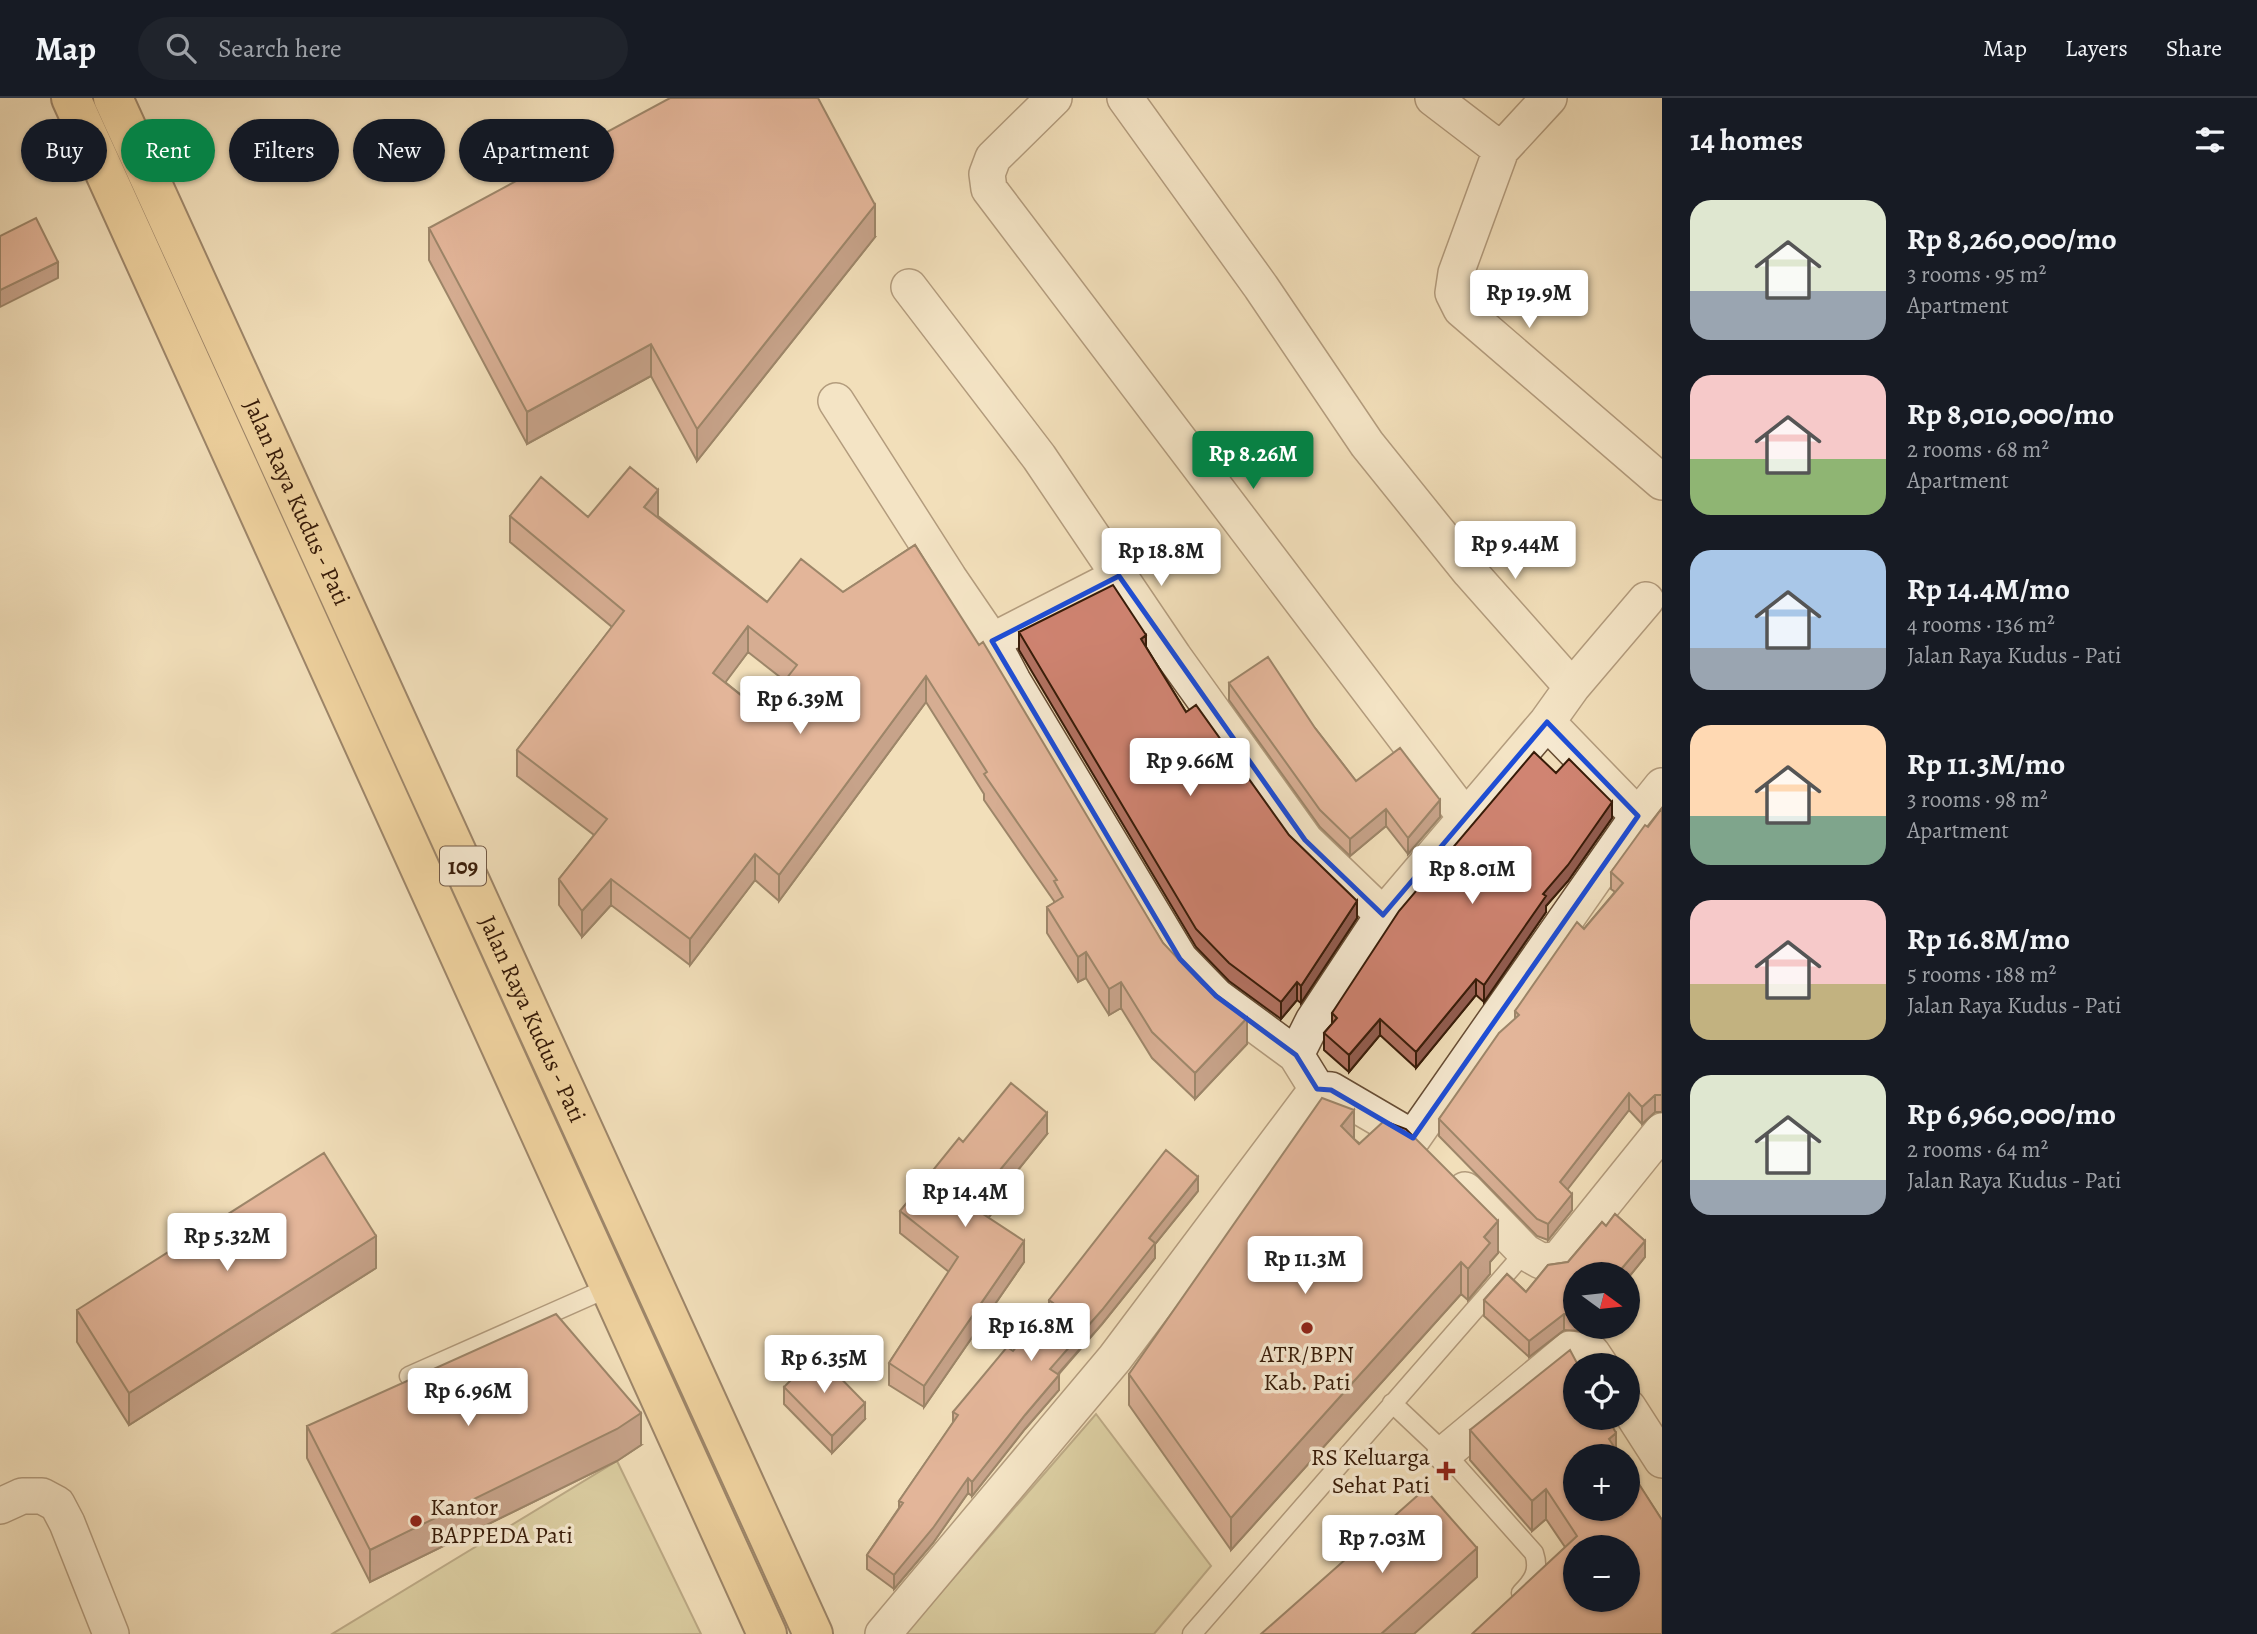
<!DOCTYPE html>
<meta charset="utf-8">
<style>
:root{--surface:#171b24;--page:#20242c;--text:#f1f3f6;--muted:#9ea1a6;--line:#363941;--accent:#0b8043}
body{margin:0;font-family:Alegreya,serif;background:var(--page);color:var(--text);height:100vh;display:flex;flex-direction:column;font-size:26px;white-space:nowrap}
*{box-sizing:border-box;margin:0}
p{font-size:23px;color:var(--muted)}
.icon{flex:none;width:38px;height:38px;fill:none;stroke:currentColor;stroke-width:2;stroke-linecap:round;stroke-linejoin:round}
.map{position:relative;flex:1;overflow:hidden}
.sheet{display:flex;flex-direction:column;background:var(--surface);width:595px}
.sheet>*{flex:none}
.top-card{position:absolute;left:21px;top:21px;width:665px;height:63px;display:flex;gap:14px}
.needle{width:46px;rotate:105deg}
.fabs{position:absolute;left:1563px;top:1164px;display:grid;gap:14px}
.fabs a{display:grid;place-items:center;width:77px;height:77px;border-radius:50%;background:var(--surface);box-shadow:0 2px 5px #0004;font-size:35px}
.price{position:absolute;translate:-50% -60px;padding:0 16px;border-radius:7px;background:#fff;color:#222;font-size:23px;line-height:46px;filter:drop-shadow(0 2px 4px #0008)}
.price::after{content:'';position:absolute;left:50%;top:42px;width:21px;height:16px;margin-left:-10px;background:inherit;clip-path:polygon(0 0,100% 0,50% 100%)}
.price.selected{background:var(--accent);color:#fff}
ul{padding:0;list-style:none}
li{display:flex;align-items:center;gap:21px;height:175px;padding:0 28px}
li span{display:grid;place-items:center;flex:none;width:196px;height:140px;border-radius:21px;color:#555}
li>.icon{margin-inline-start:auto}
span .icon{width:84px;height:84px;fill:#fffc;stroke-width:1}
li b{font-size:30px}
h2{display:flex;justify-content:space-between;align-items:center;height:84px;padding:0 28px;font-size:30px}
.chip{padding:0 24px;border-radius:32px;background:var(--surface);box-shadow:0 2px 5px #0004;font-size:24px;line-height:63px}
.chip.selected{background:var(--accent);color:#fff}
header{display:flex;align-items:center;gap:42px;box-sizing:border-box;height:98px;padding:0 35px;background:var(--surface);border-bottom:2px solid var(--line)}
header strong{font-size:33px}
nav{display:flex;gap:38px;margin-inline-start:auto;font-size:24px}
.search{width:490px;height:63px;background:var(--page);display:flex;align-items:center;gap:18px;box-sizing:border-box;padding:0 24px;border-radius:38px;color:var(--muted);font-size:26px}
main{display:flex;flex:1;min-height:0}
.map>svg:first-child{display:block}
</style>
<header>
<strong>Map</strong>
<div class="search"><svg class="icon" aria-label="search" viewBox="0 0 24 24"><circle cx="10" cy="10" r="6"/><path d="M15 15l6 6"/></svg>Search here</div>
<nav><a>Map</a><a>Layers</a><a>Share</a></nav>
</header>
<main>
<div class="map">
<svg width="1662" height="1536" viewBox="0 0 1662 1536">
<rect width="100%" height="100%" fill="#f2dfba"/>
<filter id="stains"><feTurbulence type="fractalNoise" baseFrequency=".00286" numOctaves="4"/><feColorMatrix values="0 0 0 0 .2 0 0 0 0 .09 0 0 0 0 .02 0 0 0 .5 -.17"/></filter>
<radialGradient id="worn" r=".72"><stop offset=".6" stop-color="#630" stop-opacity="0"/><stop offset="1" stop-color="#630" stop-opacity=".3"/></radialGradient>
<path fill="#c3bf8a" stroke="#7d6d49" stroke-width="2" d="M1096,1316L1211,1468L1154,1536H905Z
M617,1363L701,1536H332Z"/>
<g fill="none" stroke-linecap="round" stroke-linejoin="round">
<defs>
<path id="service" d="M409,1278L610,1189
M1392,1305L1445,1355L1534,1455C1540,1473 1533,1483 1521,1495
M1192,1536L1525,1154"/>
<path id="minor" d="M1054,0L993,60L987,76L989,91L1466,720
M1125,0L1261,189L1367,346L1470,474L1572,589L1547,624L1383,817L1313,923L1296,957L1317,991
M1433,0L1501,52L1549,0
M1501,52L1456,175L1453,195L1461,211L1662,384
M909,189L1039,359L1174,559L1305,742L1383,817
M836,303L949,480L992,543L1013,583L1180,861L1216,898L1296,957
M992,543L1119,478
M1572,589L1646,502
M1547,624L1638,718
M1465,1092L1525,1154L1541,1163L1558,1162L1662,1033
M1628,1309L1662,1362
M1445,1355L1570,1251L1592,1255L1600,1267
M0,1408L22,1398H42L57,1406L67,1425L111,1536
M883,1536L1115,1260L1317,991L1331,992L1413,1040L1638,718L1662,688"/>
<g id="primary">
<path d="M71,0L767,1536"/>
<path id="s1" d="M113,0L813,1536"/>
</g>
</defs>
<use href="#service" stroke="#664c34" stroke-width="21"/>
<use href="#minor" stroke="#664c34" stroke-width="38"/>
<use href="#primary" stroke="#371b08" stroke-width="42"/>
<use href="#service" stroke="#f7ead2" stroke-width="18"/>
<use href="#minor" stroke="#f7ead2" stroke-width="35"/>
<use href="#primary" stroke="#e9c07d" stroke-width="38"/>
</g>
<path fill="#b37262" stroke="#371b08" stroke-width="2" fill-rule="evenodd" d="M429,130L875,139L697,363L651,278L527,346L429,162Z
M510,418H658L767,504L843,494L915,447L1163,845L1247,946L1195,1001L1152,960L1121,910L1109,917L1086,880L1078,884L1047,835V809L1054,805V803L984,702V696L926,604L779,803L755,782L690,867L611,807L582,839L559,807V781L594,737L517,678V652L612,529L510,444ZM748,554L785,583L761,613L725,584Z
M1019,534L1146,549L1186,614L1357,820L1301,905L1297,902L1281,921L1229,883L1196,849L1019,552Z
M1229,585L1315,630L1356,683L1440,719L1408,756L1386,728L1350,758L1320,729L1229,602Z
M1556,675L1612,720L1568,783L1546,808V814L1484,904L1476,897L1416,970L1380,937L1349,974L1324,952V935L1332,926V915Z
M1662,710V1014H1655L1642,1026L1629,1012L1567,1091L1572,1112L1548,1142L1537,1138L1439,1038V1021L1515,921V913L1615,794L1611,791V774Z
M1047,1036L1005,1088V1099L988,1120L1024,1164L924,1309L889,1287V1265L949,1174L900,1135V1113L963,1044Z
M1354,1041L1498,1155L1490,1164V1176L1468,1202L1461,1196L1231,1452L1129,1307V1276Z
M1198,1093L1155,1146V1160L1102,1226L1058,1277L1059,1292L1025,1331L972,1398L968,1395L933,1445L894,1491L867,1471V1457L899,1410V1403L953,1325V1314L1013,1253L1049,1210V1202Z
M1615,1116L1645,1143V1159L1628,1180V1176H1575V1228H1586L1582,1233L1564,1232L1529,1259L1484,1218V1202L1507,1176L1526,1194L1548,1167L1568,1164L1602,1124L1606,1128Z
M376,1170L129,1327L77,1244V1212Z
M784,1289L865,1321L832,1355L784,1306Z
M307,1328L641,1347L617,1363L370,1484L307,1360Z
M1470,1332L1616,1352L1662,1422L1565,1449L1546,1421L1532,1433L1470,1362Z"/>
<path fill="#925c50" stroke="#371b08" stroke-width="2" d="M875,107V139L697,363V331Z
M58,164V180L0,209V192Z
M651,246V278L527,346V314Z
M658,392V418L644,434V409Z
M748,528V554L713,601V575Z
M1146,537V555L1141,541Z
M926,578V604L779,803V777Z
M1440,702V719L1408,756V740Z
M1612,704V720L1568,783L1546,808V814L1484,904V887L1543,796Z
M1386,711V728L1350,758V741Z
M755,756V782L690,867V841Z
M611,781V807L582,839V813Z
M1357,803V820L1301,905V888Z
M1086,854V880L1078,884V859Z
M1476,881V897L1416,970V954Z
M1121,884V910L1109,917V891Z
M1297,884V902L1281,921V904Z
M1247,920V946L1195,1001V975Z
M1380,921V937L1349,974V957Z
M1629,995V1012L1560,1101V1084Z
M1655,997V1014L1642,1026V1009Z
M1354,1012V1044L1341,1028Z
M1047,1015V1036L1005,1088V1099L977,1134V1112L999,1073Z
M1198,1079V1093L1155,1146V1160L1102,1226L1050,1285V1271L1149,1140Z
M1572,1096V1112L1548,1142V1126Z
M1498,1123V1155L1490,1164V1176L1468,1202V1171L1484,1139Z
M376,1138V1170L129,1327V1295Z
M1024,1143V1164L924,1309V1288Z
M1645,1143V1159L1628,1180V1176H1617Z
M1461,1164V1196L1231,1452V1420Z
M1564,1216V1232L1529,1259V1243Z
M1059,1277V1292L1025,1331L972,1398V1384L1025,1317Z
M865,1305V1321L832,1355V1338Z
M641,1315V1347L617,1363L370,1484V1452Z
M1616,1335V1358L1609,1341Z
M968,1380V1395L933,1445L894,1491V1477Z
M1546,1391V1421L1532,1433V1403Z
M1477,1450V1479L1414,1536H1381Z"/>
<path fill="#d08472" stroke="#371b08" stroke-width="2" fill-rule="evenodd" d="M670,0H818L875,107L697,331L651,246L527,314L429,130Z
M36,120L58,164L0,192V138Z
M630,369L658,392L644,409L767,504L801,461L843,494L915,447L979,547L983,544L1163,845L1202,886L1247,920L1195,975L1152,934L1121,884L1109,891L1086,854L1078,859L1047,809L1063,799L1054,783L1057,782L984,676L987,674L926,578L779,777L755,756L690,841L611,781L582,813L559,781L607,721L517,652L624,513L510,418L541,379L588,419ZM748,528L797,567L761,613L713,575Z
M1113,487L1146,537L1141,541L1186,614L1196,607L1289,737L1357,803L1301,888L1297,884L1281,904L1229,865L1196,831L1019,534Z
M1268,559L1315,630L1356,683L1400,650L1440,702L1408,740L1386,711L1350,741L1320,712L1229,585Z
M1534,654L1556,675L1569,661L1612,704L1568,767L1543,796L1546,798L1484,887L1476,881L1416,954L1380,921L1349,957L1324,935L1337,920L1332,915L1399,813Z
M1662,710V997H1655L1642,1009L1629,995L1560,1084L1572,1096L1548,1126L1537,1121L1439,1021L1499,935L1519,917L1515,913L1577,824L1584,831L1623,785L1611,774L1645,727L1648,729Z
M1011,985L1047,1015L999,1073L1005,1078L977,1112L1024,1143L924,1288L889,1265L958,1159L900,1113L959,1040L963,1044Z
M1322,1000L1354,1012L1341,1028L1359,1046L1384,1023L1406,1031L1498,1123L1484,1139L1490,1145L1468,1171L1461,1164L1231,1420L1129,1276Z
M1166,1052L1198,1079L1149,1140L1155,1145L1102,1212L1050,1271L1059,1277L1025,1317L972,1384L968,1380L933,1430L894,1477L867,1457L903,1405L899,1403L958,1317L953,1314L1007,1249L1013,1253L1053,1205L1049,1202Z
M324,1055L376,1138L129,1295L77,1212Z
M1615,1116L1645,1143L1617,1176H1575V1217L1564,1216L1529,1243L1484,1202L1507,1176L1526,1194L1548,1167L1568,1164L1602,1124L1606,1128Z
M556,1216L641,1315L617,1331L370,1452L307,1328Z
M1570,1252L1578,1267H1575V1320H1608L1616,1335L1609,1341L1620,1358H1575V1410H1628V1369L1662,1422V1536H1472L1577,1438L1546,1391L1532,1403L1470,1332ZM1575,1449H1628V1502H1575Z
M817,1256L865,1305L832,1338L784,1289Z
M1425,1391L1477,1450L1381,1536H1261Z"/>
<path d="M0 0H1662V1536H0ZM1119,478L1305,742L1383,817L1547,624L1638,718L1413,1040L1331,992L1317,991L1296,957L1216,898L1180,861L992,543Z" fill="#f2dfba" fill-opacity=".55" fill-rule="evenodd"/>
<path fill="none" stroke="#1d4ed8" stroke-width="5" stroke-linejoin="round" d="M1119,478L1305,742L1383,817L1547,624L1638,718L1413,1040L1331,992L1317,991L1296,957L1216,898L1180,861L992,543Z"/>
<g fill="#8f2418" stroke="#f7ead2" stroke-width="2.5">
<circle cx="1307" cy="1230" r="7"/>
<path d="M1442.5 1362.5h7v7h7v7h-7v7h-7v-7h-7v-7h7z"/>
<circle cx="416" cy="1423" r="7"/>
</g>
<g text-anchor="middle" stroke-width="7" stroke-linejoin="round" paint-order="stroke">
<rect fill="#f7ead2" stroke="#715945" stroke-width="2" x="440" y="748.5" width="46" height="39" rx="5"/>
<g font-size="23" font-weight="bold" fill="#371b08">
<text x="463" y="776">109</text>
</g>
<g font-size="24" fill="#371b08" stroke="#f7ead2">
<text dy="8" stroke="none"><textPath href="#s1" startOffset="444">Jalan Raya Kudus - Pati</textPath></text>
<text dy="8" stroke="none"><textPath href="#s1" startOffset="1012">Jalan Raya Kudus - Pati</textPath></text>
</g>
<g font-size="24" fill="#371b08" stroke="#f7ead2">
<text x="1307" y="1264">ATR/BPN<tspan x="1307" dy="28">Kab. Pati</tspan></text>
<text x="1430" y="1367" text-anchor="end">RS Keluarga<tspan x="1430" dy="28">Sehat Pati</tspan></text>
<text x="430" y="1417" text-anchor="start">Kantor<tspan x="430" dy="28">BAPPEDA Pati</tspan></text>
</g>
</g>
<rect width="100%" height="100%" filter="url(#stains)"/>
<rect width="100%" height="100%" fill="url(#worn)"/>
</svg>
<div class="fabs">
<a><svg class="needle" viewBox="-14 -14 28 28"><path d="M0-13l5 13h-10z" fill="#e53935"/><path d="M0 13l5-13h-10z" fill="#9ea1a6"/></svg></a>
<a><svg class="icon" aria-label="locate" viewBox="0 0 24 24"><circle cx="12" cy="12" r="6"/><path d="M12 2v4M12 18v4M2 12h4M18 12h4"/></svg></a>
<a>+</a>
<a>−</a>
</div>
<b class="price" style="left:1529px;top:232px">Rp 19.9M</b>
<b class="price selected" style="left:1253px;top:393px">Rp 8.26M</b>
<b class="price" style="left:1515px;top:483px">Rp 9.44M</b>
<b class="price" style="left:1161px;top:490px">Rp 18.8M</b>
<b class="price" style="left:800px;top:638px">Rp 6.39M</b>
<b class="price" style="left:1190px;top:700px">Rp 9.66M</b>
<b class="price" style="left:1472px;top:808px">Rp 8.01M</b>
<b class="price" style="left:965px;top:1131px">Rp 14.4M</b>
<b class="price" style="left:227px;top:1175px">Rp 5.32M</b>
<b class="price" style="left:1305px;top:1198px">Rp 11.3M</b>
<b class="price" style="left:1031px;top:1265px">Rp 16.8M</b>
<b class="price" style="left:824px;top:1297px">Rp 6.35M</b>
<b class="price" style="left:468px;top:1330px">Rp 6.96M</b>
<b class="price" style="left:1382px;top:1477px">Rp 7.03M</b>
<div class="top-card">
<a class="chip">Buy</a>
<a class="chip selected">Rent</a>
<a class="chip">Filters</a>
<a class="chip">New</a>
<a class="chip">Apartment</a>
</div>
</div>
<section class="sheet">
<h2>14 homes<svg class="icon" aria-label="filters" viewBox="0 0 24 24"><path d="M4 7h16M4 17h16"/><circle cx="9" cy="7" r="2"/><circle cx="15" cy="17" r="2"/></svg></h2>
<ul>
<li><span style="background:linear-gradient(#dfe7d0 65%,#9aa5b1 0)"><svg class="icon" aria-label="home" viewBox="0 0 24 24"><path d="M3 11l9-7 9 7M6 9v11h12V9"/></svg></span><div><b>Rp 8,260,000/mo</b><p>3 rooms · 95 m²</p><p>Apartment</p></div></li>
<li><span style="background:linear-gradient(#f6c9c9 60%,#8fb573 0)"><svg class="icon" aria-label="home" viewBox="0 0 24 24"><path d="M3 11l9-7 9 7M6 9v11h12V9"/></svg></span><div><b>Rp 8,010,000/mo</b><p>2 rooms · 68 m²</p><p>Apartment</p></div></li>
<li><span style="background:linear-gradient(#a9c7e8 70%,#9aa5b1 0)"><svg class="icon" aria-label="home" viewBox="0 0 24 24"><path d="M3 11l9-7 9 7M6 9v11h12V9"/></svg></span><div><b>Rp 14.4M/mo</b><p>4 rooms · 136 m²</p><p>Jalan Raya Kudus - Pati</p></div></li>
<li><span style="background:linear-gradient(#ffd9b3 65%,#7fa58c 0)"><svg class="icon" aria-label="home" viewBox="0 0 24 24"><path d="M3 11l9-7 9 7M6 9v11h12V9"/></svg></span><div><b>Rp 11.3M/mo</b><p>3 rooms · 98 m²</p><p>Apartment</p></div></li>
<li><span style="background:linear-gradient(#f6c9c9 60%,#c2b280 0)"><svg class="icon" aria-label="home" viewBox="0 0 24 24"><path d="M3 11l9-7 9 7M6 9v11h12V9"/></svg></span><div><b>Rp 16.8M/mo</b><p>5 rooms · 188 m²</p><p>Jalan Raya Kudus - Pati</p></div></li>
<li><span style="background:linear-gradient(#dfe7d0 75%,#9aa5b1 0)"><svg class="icon" aria-label="home" viewBox="0 0 24 24"><path d="M3 11l9-7 9 7M6 9v11h12V9"/></svg></span><div><b>Rp 6,960,000/mo</b><p>2 rooms · 64 m²</p><p>Jalan Raya Kudus - Pati</p></div></li>
</ul>
</section>
</main>
